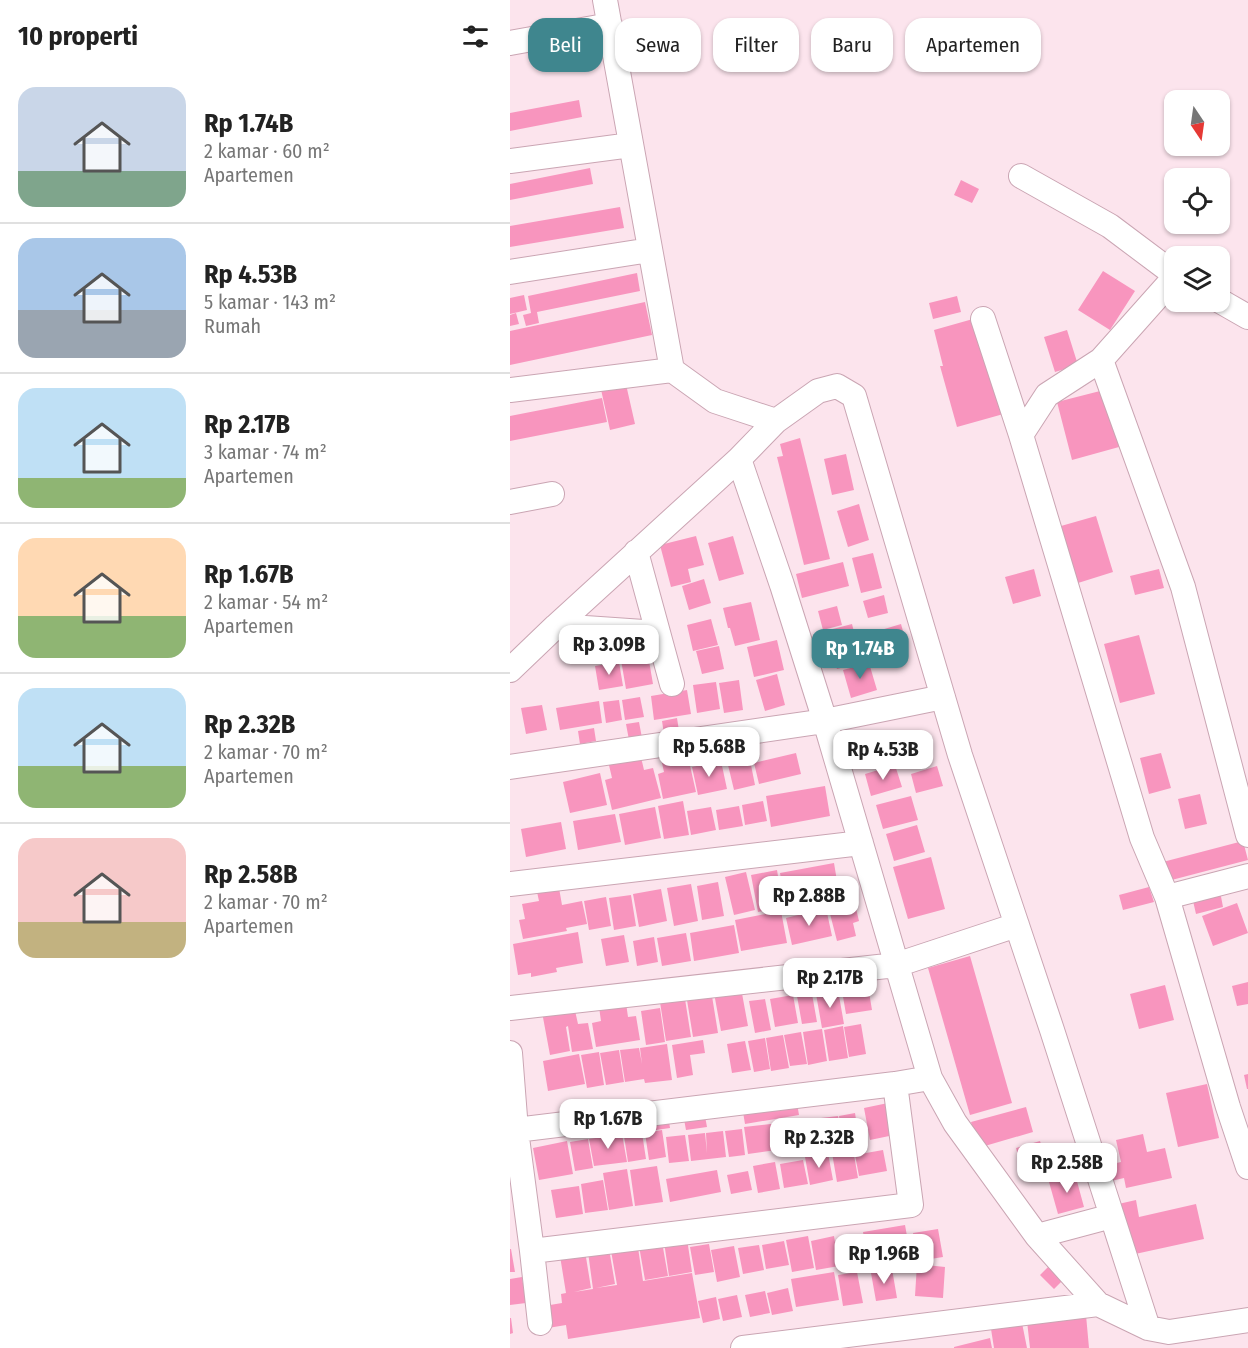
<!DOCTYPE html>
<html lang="id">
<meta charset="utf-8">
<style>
:root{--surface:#fff;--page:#f6f6f6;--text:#222;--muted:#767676;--line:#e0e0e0;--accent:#3f868e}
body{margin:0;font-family:"Fira Sans Condensed",sans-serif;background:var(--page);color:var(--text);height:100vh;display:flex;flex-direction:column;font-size:22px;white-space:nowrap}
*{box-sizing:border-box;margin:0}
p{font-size:20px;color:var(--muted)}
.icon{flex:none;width:33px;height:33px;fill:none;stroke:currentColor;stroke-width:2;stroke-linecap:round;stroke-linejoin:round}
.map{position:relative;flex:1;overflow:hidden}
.panel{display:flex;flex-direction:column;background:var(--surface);width:510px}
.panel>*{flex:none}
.guide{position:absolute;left:18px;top:18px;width:570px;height:54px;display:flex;gap:12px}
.needle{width:39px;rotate:167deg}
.buttons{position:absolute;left:654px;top:90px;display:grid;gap:12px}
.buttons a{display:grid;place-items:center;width:66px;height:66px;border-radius:12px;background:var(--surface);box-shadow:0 2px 4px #0004;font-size:30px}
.price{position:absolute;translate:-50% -51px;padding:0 14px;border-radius:12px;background:#fff;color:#222;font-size:20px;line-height:39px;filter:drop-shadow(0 2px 3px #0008)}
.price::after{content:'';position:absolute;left:50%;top:36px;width:18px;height:14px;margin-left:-9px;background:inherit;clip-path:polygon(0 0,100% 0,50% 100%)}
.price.active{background:var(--accent);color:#fff}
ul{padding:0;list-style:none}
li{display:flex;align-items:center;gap:18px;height:150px;padding:0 18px}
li+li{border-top:2px solid var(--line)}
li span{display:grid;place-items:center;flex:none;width:168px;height:120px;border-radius:18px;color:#555}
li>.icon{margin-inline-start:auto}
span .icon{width:72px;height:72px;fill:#fffc;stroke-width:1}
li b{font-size:26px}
h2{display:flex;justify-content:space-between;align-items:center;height:72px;padding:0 18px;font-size:26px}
.pill{padding:0 21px;border-radius:18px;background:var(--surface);box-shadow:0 2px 4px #0004;font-size:21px;line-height:54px}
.pill.active{background:var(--accent);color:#fff}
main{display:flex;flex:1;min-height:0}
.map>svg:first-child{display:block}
</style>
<main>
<section class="panel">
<h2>10 properti<svg class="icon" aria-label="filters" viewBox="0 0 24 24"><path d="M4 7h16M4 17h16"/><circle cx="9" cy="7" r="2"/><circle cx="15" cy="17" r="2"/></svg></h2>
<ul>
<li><span style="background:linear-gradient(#c9d6e8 70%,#7fa58c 0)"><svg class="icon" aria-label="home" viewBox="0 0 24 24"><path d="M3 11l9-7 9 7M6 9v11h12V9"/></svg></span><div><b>Rp 1.74B</b><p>2 kamar · 60 m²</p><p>Apartemen</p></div></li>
<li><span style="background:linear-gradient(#a9c7e8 60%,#9aa5b1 0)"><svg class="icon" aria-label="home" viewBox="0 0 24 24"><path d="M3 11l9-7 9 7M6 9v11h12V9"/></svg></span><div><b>Rp 4.53B</b><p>5 kamar · 143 m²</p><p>Rumah</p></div></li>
<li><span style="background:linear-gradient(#bfe0f5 75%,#8fb573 0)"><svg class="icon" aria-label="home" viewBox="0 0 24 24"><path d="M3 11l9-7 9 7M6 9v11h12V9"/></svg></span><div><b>Rp 2.17B</b><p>3 kamar · 74 m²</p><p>Apartemen</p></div></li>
<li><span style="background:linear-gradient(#ffd9b3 65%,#8fb573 0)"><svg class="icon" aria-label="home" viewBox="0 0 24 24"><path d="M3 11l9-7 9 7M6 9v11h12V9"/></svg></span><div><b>Rp 1.67B</b><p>2 kamar · 54 m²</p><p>Apartemen</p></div></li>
<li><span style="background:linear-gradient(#bfe0f5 65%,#8fb573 0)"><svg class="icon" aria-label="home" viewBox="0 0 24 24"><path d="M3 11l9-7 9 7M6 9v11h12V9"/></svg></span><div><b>Rp 2.32B</b><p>2 kamar · 70 m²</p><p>Apartemen</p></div></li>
<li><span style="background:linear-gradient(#f6c9c9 70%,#c2b280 0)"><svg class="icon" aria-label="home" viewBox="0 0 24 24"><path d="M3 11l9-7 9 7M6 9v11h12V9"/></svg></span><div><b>Rp 2.58B</b><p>2 kamar · 70 m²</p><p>Apartemen</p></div></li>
</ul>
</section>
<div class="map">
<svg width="738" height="1348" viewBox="0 0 738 1348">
<rect width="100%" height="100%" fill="#fce4ed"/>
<path fill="#f895be" d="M69,100L72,117L0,131V113Z
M80,168L83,184L0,200V184Z
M451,180L469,189L462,203L444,195Z
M110,207L114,228L0,247V226Z
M593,271L625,291L600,330L568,310Z
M127,273L130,291L27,312L29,323L16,326L13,315L21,313L18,296Z
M14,295L17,310L0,314V298Z
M447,296L451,312L423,319L419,303Z
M135,302L142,335L0,365V331Z
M6,313L9,324L0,326V315Z
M470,317L497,413L447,427L430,366H433L424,330Z
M557,330L568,365L545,372L534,337Z
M115,380L125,424L100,430L90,385Z
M594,390L609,447L562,460L547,402Z
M92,398L97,422L0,441V416Z
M290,438L320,559L294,565L267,457L273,456L270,444Z
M336,454L344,490L322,495L314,459Z
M349,504L359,540L338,547L327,511Z
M586,516L603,572L568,583L551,526Z
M186,536L194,565L178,569L181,582L161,587L150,545Z
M223,536L234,574L209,581L198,543Z
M363,553L372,588L351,593L342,558Z
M333,562L339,586L292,598L286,574Z
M524,569L531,596L503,604L495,577Z
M649,569L654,588L625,595L620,576Z
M194,579L201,603L179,610L172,586Z
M374,595L378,613L358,618L353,601Z
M241,602L250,640L225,646L220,628H218L213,608Z
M327,606L332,625L313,630L308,611Z
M201,619L208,645L183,651L177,625Z
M342,624L346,640L319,648L315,631Z
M391,624L396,642L366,651L361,633Z
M629,635L645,694L610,703L594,644Z
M267,640L274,670L244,677L237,647Z
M354,641L360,660L327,669L321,650Z
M209,646L214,669L192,674L186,651Z
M138,655L143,684L116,689L111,660Z
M109,662L113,686L89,690L85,666Z
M359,663L367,690L341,698L333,670Z
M267,674L275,705L255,711L246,680Z
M229,680L233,710L214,713L209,683Z
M206,682L210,709L187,713L183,685Z
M177,690L181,714L144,720L141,696Z
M130,697L134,717L115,720L112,700Z
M109,700L112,720L96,723L93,702Z
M89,701L92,723L50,730L46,708Z
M32,705L37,730L16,734L11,708Z
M167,718L169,731L154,734L152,721Z
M129,722L132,738L119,740L116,724Z
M84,728L86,741L70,744L68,731Z
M381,736L387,758L353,768L347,745Z
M176,748L186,792L153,799L148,774L154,772L150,754Z
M130,753L134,770L143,768L151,798L102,810L95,780L102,778L98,761Z
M286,753L291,774L249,784L244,763Z
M651,753L661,788L639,794L630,758Z
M240,760L245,785L224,790L218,765Z
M211,761L217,789L188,795L182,767Z
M385,765L392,787L361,796L355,774Z
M427,766L433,786L406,793L401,774Z
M90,773L97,805L60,813L53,782Z
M315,786L320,816L261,827L256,796Z
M690,794L697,824L675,829L668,799Z
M401,796L408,820L373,829L366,805Z
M173,801L179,835L154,839L148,806Z
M253,801L257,821L235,825L232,805Z
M229,806L233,826L209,830L206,810Z
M145,807L151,838L115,845L109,814Z
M201,807L206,830L181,835L177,811Z
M105,814L111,842L68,850L63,821Z
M51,822L56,849L16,857L11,829Z
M407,825L415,852L384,861L376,834Z
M733,841L738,860L654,882L649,863Z
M421,857L435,909L398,919L383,867Z
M324,863L330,899L276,909L270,873Z
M267,870L273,907L248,912L241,875Z
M236,872L245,910L224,915L215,877Z
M208,882L214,916L192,920L187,886Z
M181,884L188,921L164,926L157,888Z
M709,886L713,907L686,914L681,892Z
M639,887L644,902L613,910L609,895Z
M49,888L52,905L72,901L77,924L56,928L57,931L13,939L9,920L15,919L12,904L29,901L27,892Z
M151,889L157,921L129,927L123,894Z
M121,895L126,926L104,930L99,898Z
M96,897L101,926L79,930L74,901Z
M344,900L349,921L343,923L346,936L327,941L318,906Z
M727,903L738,933L703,946L692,916Z
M316,908L322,936L282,945L276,918Z
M271,911L277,943L231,951L225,920Z
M224,925L229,953L184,961L180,933Z
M68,932L73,963L46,968L47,972L21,977V973L8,975L3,944Z
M176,933L181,961L152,966L147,938Z
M114,935L119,962L96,966L91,939Z
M144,937L148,962L127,966L123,941Z
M460,956L502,1103L460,1115L418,968Z
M738,982V1004L727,1006L722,986Z
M655,985L664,1020L629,1029L620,994Z
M358,986L362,1010L336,1014L332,991Z
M231,988L238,1026L211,1031L204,993Z
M201,990L208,1033L183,1037L176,994Z
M328,990L334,1024L312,1028L306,994Z
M302,994L307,1022L292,1024L287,996Z
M283,995L288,1023L265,1027L260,999Z
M175,999L181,1037L156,1041L150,1002Z
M255,999L261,1030L245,1033L239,1001Z
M116,1003L118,1017L126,1016L130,1040L86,1047L82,1023L91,1021L89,1007Z
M64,1006L68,1024L78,1023L83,1049L62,1052L58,1026L56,1027L60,1051L40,1055L32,1012Z
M150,1008L155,1042L136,1045L131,1011Z
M351,1024L356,1054L339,1057L334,1027Z
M333,1026L338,1058L319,1061L314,1030Z
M312,1029L317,1061L298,1065L293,1032Z
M291,1032L297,1064L280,1066L274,1035Z
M273,1035L279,1068L261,1071L256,1038Z
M255,1038L260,1069L244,1072L238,1041Z
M193,1040L195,1053L180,1055L183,1075L167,1078L162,1045Z
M235,1041L241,1070L222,1073L217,1044Z
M157,1044L162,1080L135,1083L134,1079L115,1082L110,1050L129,1048L132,1064L130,1048Z
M109,1050L114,1082L96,1085L90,1053Z
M89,1052L94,1085L77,1088L71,1055Z
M69,1054L75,1084L38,1091L33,1061Z
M738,1074V1089H737L734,1075Z
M697,1084L709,1138L668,1147L656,1093Z
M286,1097L289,1115L235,1124L232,1106Z
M378,1103L384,1135L360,1140L354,1108Z
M516,1107L523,1132L468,1148L461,1122Z
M194,1111L197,1127L176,1130L173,1114Z
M345,1113L349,1139L314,1144L311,1118L328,1116L331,1133L329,1116Z
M158,1115L160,1128L132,1132L130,1119Z
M309,1119L312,1145L296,1147L292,1121Z
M290,1121L293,1147L276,1149L273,1123Z
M269,1123L273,1149L238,1154L234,1127Z
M232,1129L235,1155L219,1157L215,1131Z
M152,1130L156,1157L139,1160L135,1133Z
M213,1131L216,1157L181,1161L178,1135L195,1133L197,1153L196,1133Z
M132,1133L136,1159L118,1162L114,1136Z
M112,1134L117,1162L84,1166L79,1139Z
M633,1134L637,1152L655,1148L662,1178L616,1188L614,1178L597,1182L593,1166L611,1162L606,1140Z
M175,1135L179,1161L159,1163L156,1137Z
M78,1139L83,1168L65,1171L60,1142Z
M57,1141L63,1174L29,1180L23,1148Z
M530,1141L538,1167L513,1174L506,1148Z
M343,1149L348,1178L327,1182L322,1153Z
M373,1150L377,1171L349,1176L345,1155Z
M318,1153L323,1180L300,1185L295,1157Z
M293,1160L298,1184L274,1188L270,1164Z
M265,1162L270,1189L248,1193L243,1166Z
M147,1166L153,1202L125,1206L120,1170Z
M117,1169L123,1206L99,1210L93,1173Z
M207,1170L211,1192L160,1202L156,1179Z
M238,1171L242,1190L221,1194L217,1175Z
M565,1174L574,1207L548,1214L539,1182Z
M93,1180L98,1210L75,1213L71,1184Z
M69,1186L73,1214L46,1218L41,1190Z
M626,1200L629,1217L686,1204L694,1239L616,1256L604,1205Z
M395,1225L401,1258L359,1266L353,1232Z
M428,1229L433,1257L408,1261L403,1233Z
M298,1236L304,1268L282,1272L276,1240Z
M324,1236L329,1266L306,1270L301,1241Z
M349,1236L354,1262L331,1266L326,1240Z
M177,1239L182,1272L159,1276L154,1242Z
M127,1241L133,1281L182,1273L190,1318L58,1339L56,1325L38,1328L34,1306L52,1303L51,1294L56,1293L50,1256L75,1251L81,1288L64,1292L83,1289L78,1252L99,1249L105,1284L86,1288L107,1285L100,1245Z
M274,1241L279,1265L256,1269L252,1245Z
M152,1242L158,1276L135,1280L129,1246Z
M199,1244L204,1272L185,1275L180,1247Z
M249,1245L254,1270L233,1274L228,1248Z
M224,1246L230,1277L207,1282L201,1250Z
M0,1249H1L5,1272H0Z
M544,1261L558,1275L544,1289L530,1275Z
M407,1264L435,1267L433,1298L405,1296Z
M382,1269L387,1298L366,1301L361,1273Z
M324,1272L329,1300L286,1307L281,1279Z
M347,1272L353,1303L333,1306L328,1275Z
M12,1277L16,1303L0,1305V1279Z
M278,1288L283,1311L262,1315L257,1293Z
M255,1291L260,1313L240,1317L235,1295Z
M227,1295L232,1317L213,1321L208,1299Z
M206,1297L210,1319L193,1323L188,1301Z
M576,1315L579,1348H520L517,1321Z
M0,1318H1L3,1333L0,1334Z
M512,1323L517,1348H484L481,1329Z
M480,1338L482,1348H444V1347Z"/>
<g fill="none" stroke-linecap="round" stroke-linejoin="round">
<defs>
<path id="street" d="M95,0L162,370L205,401L266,421
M0,43L100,25
M0,161L121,145
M511,176L600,226L664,274
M0,272L140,250
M710,301L738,317
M473,319L511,435L632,838L657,897L718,1107L738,1167
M591,360L673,587L738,835
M0,390L162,370
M511,435L537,395L591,360L664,278
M229,459L272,585L315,721L420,1078L445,1123L527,1236L588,1304
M0,502L42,494
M126,552L162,684
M46,626L148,633
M0,670L46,626L229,459L266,421L308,391L327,386L344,396L450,755L542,1030L638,1328
M0,767L315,721L433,697
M0,884L351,843
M657,897L738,876
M0,1008L386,965L507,925
M0,1053L6,1130L22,1251L30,1323
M6,1130L385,1084L420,1078
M527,1236L602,1216
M22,1251L401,1205L385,1084
M233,1348L588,1304L638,1328L659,1332L738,1320"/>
</defs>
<use href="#street" stroke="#caa5b3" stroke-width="26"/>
<use href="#street" stroke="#fff" stroke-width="24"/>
</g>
</svg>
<div class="buttons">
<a><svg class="needle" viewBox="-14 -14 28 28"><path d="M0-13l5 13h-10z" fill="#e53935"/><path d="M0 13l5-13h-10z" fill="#767676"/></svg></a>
<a><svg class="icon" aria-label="locate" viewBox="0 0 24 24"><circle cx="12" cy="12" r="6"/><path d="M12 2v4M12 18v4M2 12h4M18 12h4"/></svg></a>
<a><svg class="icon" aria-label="layers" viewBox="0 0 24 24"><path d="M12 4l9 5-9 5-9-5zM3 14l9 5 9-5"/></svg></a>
</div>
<b class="price" style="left:99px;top:676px">Rp 3.09B</b>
<b class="price active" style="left:350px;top:680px">Rp 1.74B</b>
<b class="price" style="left:199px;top:778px">Rp 5.68B</b>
<b class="price" style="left:373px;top:781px">Rp 4.53B</b>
<b class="price" style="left:299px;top:927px">Rp 2.88B</b>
<b class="price" style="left:320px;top:1009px">Rp 2.17B</b>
<b class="price" style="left:98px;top:1150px">Rp 1.67B</b>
<b class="price" style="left:309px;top:1169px">Rp 2.32B</b>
<b class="price" style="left:557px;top:1194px">Rp 2.58B</b>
<b class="price" style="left:374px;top:1285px">Rp 1.96B</b>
<div class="guide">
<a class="pill active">Beli</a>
<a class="pill">Sewa</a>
<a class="pill">Filter</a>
<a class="pill">Baru</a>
<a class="pill">Apartemen</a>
</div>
</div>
</main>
